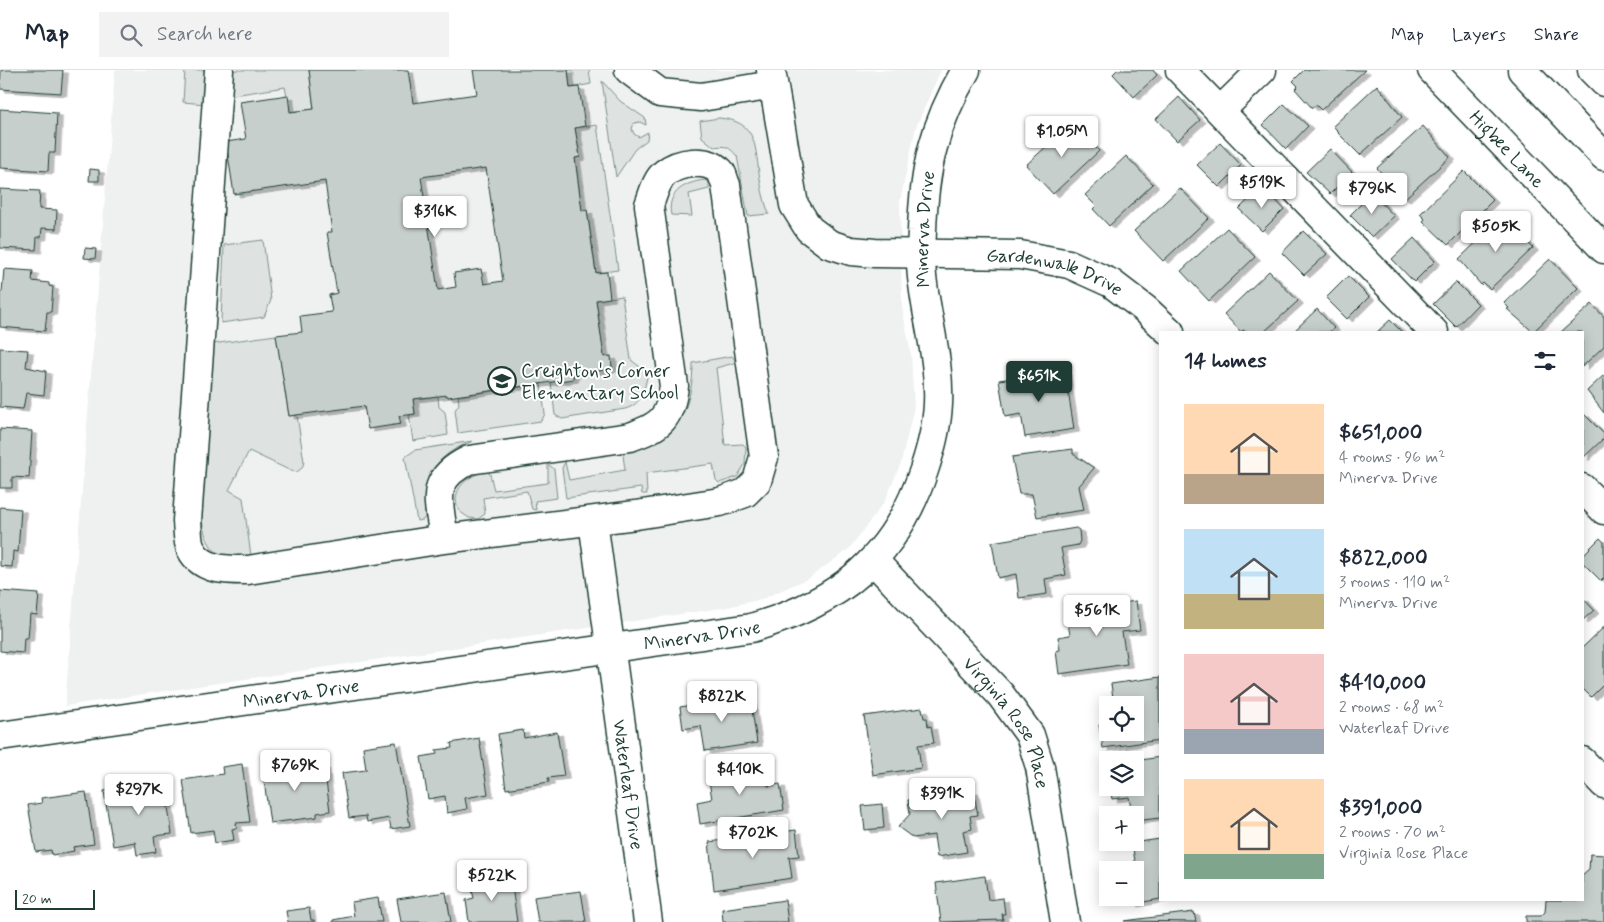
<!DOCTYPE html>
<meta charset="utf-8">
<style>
:root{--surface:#fff;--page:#f2f2f3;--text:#1f2937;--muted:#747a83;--line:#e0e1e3;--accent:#1f3d34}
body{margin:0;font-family:Mynerve,sans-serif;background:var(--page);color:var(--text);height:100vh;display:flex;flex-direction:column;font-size:19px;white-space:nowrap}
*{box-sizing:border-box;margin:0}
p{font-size:16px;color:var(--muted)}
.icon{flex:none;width:28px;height:28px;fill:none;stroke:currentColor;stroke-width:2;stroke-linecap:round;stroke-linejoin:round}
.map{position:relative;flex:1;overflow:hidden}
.drawer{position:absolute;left:1159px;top:261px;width:425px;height:570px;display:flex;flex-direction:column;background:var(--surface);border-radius:0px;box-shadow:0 2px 12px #0003}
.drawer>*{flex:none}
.tools{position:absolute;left:1099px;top:626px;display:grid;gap:10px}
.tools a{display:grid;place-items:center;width:45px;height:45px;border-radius:0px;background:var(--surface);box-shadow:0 2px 12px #0003;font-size:25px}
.scale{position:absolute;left:15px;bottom:12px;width:80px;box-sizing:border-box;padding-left:5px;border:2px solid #1f3d34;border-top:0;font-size:14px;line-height:18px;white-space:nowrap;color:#1f3d34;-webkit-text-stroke:4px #fff;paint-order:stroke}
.price{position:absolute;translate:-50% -42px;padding:0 11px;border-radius:5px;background:#fff;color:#222;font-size:16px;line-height:32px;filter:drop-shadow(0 1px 2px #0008)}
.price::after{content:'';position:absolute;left:50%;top:30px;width:15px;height:11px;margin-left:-8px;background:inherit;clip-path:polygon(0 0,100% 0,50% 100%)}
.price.active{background:var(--accent);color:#fff}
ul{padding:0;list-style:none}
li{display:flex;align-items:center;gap:15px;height:125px;padding:0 25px}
li span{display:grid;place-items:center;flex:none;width:140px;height:100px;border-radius:0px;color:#555}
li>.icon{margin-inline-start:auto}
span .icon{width:60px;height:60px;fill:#fffc;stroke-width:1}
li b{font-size:21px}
h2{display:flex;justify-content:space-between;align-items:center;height:60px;padding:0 25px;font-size:21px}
header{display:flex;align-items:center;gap:30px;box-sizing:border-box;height:70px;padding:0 25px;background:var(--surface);border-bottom:1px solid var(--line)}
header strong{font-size:24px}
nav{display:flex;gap:28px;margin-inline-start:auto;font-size:18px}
.search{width:350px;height:45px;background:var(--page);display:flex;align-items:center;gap:12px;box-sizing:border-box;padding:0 18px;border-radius:0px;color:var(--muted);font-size:19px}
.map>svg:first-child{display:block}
</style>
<header>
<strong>Map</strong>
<div class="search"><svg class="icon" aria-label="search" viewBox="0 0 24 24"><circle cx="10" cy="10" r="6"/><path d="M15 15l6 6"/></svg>Search here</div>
<nav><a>Map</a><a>Layers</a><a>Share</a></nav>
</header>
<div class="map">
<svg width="1604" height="852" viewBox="0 0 1604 852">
<defs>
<filter id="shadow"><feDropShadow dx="5.5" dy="3" stdDeviation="0" flood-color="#0004"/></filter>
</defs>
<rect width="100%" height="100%" fill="#fff"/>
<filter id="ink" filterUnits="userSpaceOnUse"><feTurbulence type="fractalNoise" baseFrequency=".02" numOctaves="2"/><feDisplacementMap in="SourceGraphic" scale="10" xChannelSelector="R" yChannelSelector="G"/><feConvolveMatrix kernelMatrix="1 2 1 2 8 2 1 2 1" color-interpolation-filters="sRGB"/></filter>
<g filter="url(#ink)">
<path fill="#eef1f0" d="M115,0H941L916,57L900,131L902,237L911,284L914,337L901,393L885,431L849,479L809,508L762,529L728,537L65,636Z"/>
<path fill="#dee3e2" stroke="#7e908b" d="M185,0H309L314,39L290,42L285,17L227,26V36L183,32Z
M568,0H589L591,14L570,18Z
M602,11L620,31L645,48L646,55L640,52L634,53L632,59L634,64L639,67L648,62L647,70L635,79L616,107Z
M719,48C756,51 755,74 759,103C761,117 764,131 769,144L748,146L737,86C729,77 726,75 714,77L702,67L700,51Z
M597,55L618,200L596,203L587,140L582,141L575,88L580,87L575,58Z
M705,110L709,112V119L689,124L692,146L671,145C666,122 686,112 705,110Z
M263,170L271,230L264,247L221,253L224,175Z
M622,226L631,290L648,303C644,319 643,334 625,339L562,349L555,345L551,312L573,309V304L612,299L611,286L604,287L596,230Z
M276,265L289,346L297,345L304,392L302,398L297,402L291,401L249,381L229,420L243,428L251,486C244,487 236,489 230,488C207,484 202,459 201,439L212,274Z
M732,286L735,290L734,293L716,298L725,375L743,374L746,377L745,394L737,407L719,413L716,410L713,394L646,403L647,424H642L641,418L566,428L562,398L565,392L569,410L625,400L623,385C629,378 643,377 651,374C684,362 693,324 693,293Z
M541,314L545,344L541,351L458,363L455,340L459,334L458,326Z
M438,326L439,337L445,342L448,365L413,371L409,345L415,344L413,329Z
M473,371C434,385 423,407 425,447L423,450L417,451L405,387L415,380Z
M548,394L554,399L557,428L535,431L536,440L532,439L527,421L483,428L485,444L478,449L469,448L459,441C449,420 467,406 486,401L490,404L494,420L548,413Z"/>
<path fill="#c7cfcc" stroke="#1f3d34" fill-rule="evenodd" filter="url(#shadow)" d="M1,0H63L61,23L0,19Z
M309,0H408L413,33L477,24L473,0H568L570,18L579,17L585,56L575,58L580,87L575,88L582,141L587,140L596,203L607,202L610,228L596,230L604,287L611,286L612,299L573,304V309L448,327L447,325L413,329L415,344L399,346L401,354L368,359L364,336L289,346L276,265L302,262L300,246L332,242L329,225L337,223L327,162H332L325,111L234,124L226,72L246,69L240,32L288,25L290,42L314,39ZM486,98L503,211L484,214L481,199L454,203L456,217L438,220L421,107Z
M1117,0H1153L1157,5L1134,27L1113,4Z
M1304,0H1365L1321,40L1316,35L1312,38L1295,19L1298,16L1293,11Z
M1377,15L1402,47L1360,85L1338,63L1339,62L1333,56Z
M1179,27L1200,50L1177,71L1156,49Z
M1284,34L1308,56L1286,79L1263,55Z
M0,39L57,43L55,83H49L48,101L0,98Z
M1072,53L1099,81L1053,124L1026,95Z
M1423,56L1450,87L1404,129L1381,107L1383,105L1377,98Z
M1220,73L1241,95L1219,117L1197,95Z
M1330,79L1352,102L1330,124L1306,102Z
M1126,86L1153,114L1109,156L1093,139L1096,136L1085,125Z
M90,99L99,100V111H89Z
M1464,101L1493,130L1448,175L1423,151L1425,149L1420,144Z
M1262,116L1284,139L1262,161L1239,139Z
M1180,118L1209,148L1163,191L1134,161Z
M0,119L40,121L39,139L57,140L56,159L42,158L41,167H37L36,180L0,178Z
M1372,123L1394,146L1372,167L1350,145Z
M1503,146L1533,178L1490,219L1483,213L1481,215L1459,189Z
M1227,158L1255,187L1209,231L1181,201Z
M1303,161L1327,184L1304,205L1282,183Z
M1414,168L1435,191L1414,212L1392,189Z
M85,178L96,179L95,189L84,188Z
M1550,189L1578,218L1533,262L1507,239L1509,238L1504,233Z
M4,199L33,201L32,211L49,213V216L53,217L51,242H47L45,261L0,257V222H2Z
M1269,201L1298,231L1264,262H1246L1243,260L1241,262L1224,244Z
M1348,206L1369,227L1347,249L1326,228Z
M1456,212L1478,234L1456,257L1433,234Z
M1592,234L1604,247V276L1582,297V262H1561Z
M1317,239L1334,258L1329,262H1293Z
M1390,250L1402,262H1377Z
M0,278L28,280L26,297L46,301L44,325L26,323L23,339L0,337Z
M1065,301L1074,359L1025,367L1021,344L1005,347L999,310Z
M1604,305V343L1587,321Z
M1583,343L1604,364V368L1583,388Z
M0,359L32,361L29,408L12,407V418H0Z
M1073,379V384L1094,398L1079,416L1084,440L1037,447L1032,424H1019L1012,387Z
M0,437L21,439L18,482L13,481L12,497L0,496Z
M1076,458L1079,460L1080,471L1078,475L1061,478L1066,505L1045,509L1047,524L1019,528L1016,504L998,508L992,472Z
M1600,468L1604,472V508L1601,511L1582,492V486Z
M0,521L39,524L37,545L30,544L28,568H24L23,583L0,581Z
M1582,527L1594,540L1582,551Z
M1136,531L1140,560L1122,562L1127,594L1059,604L1056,581L1060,580L1058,567L1070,565L1066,541Z
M1604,557V614L1591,627L1582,618V578Z
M1160,607V670L1103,678L1099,655H1103L1101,641L1108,640V662H1135V635H1114L1111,614Z
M750,626L757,673L705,681L701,656L683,659L680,637Z
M922,638L924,648H927L928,657L931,656L934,673L918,675L921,698L873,705L864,646Z
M523,660L524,668L557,662L564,706L548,708L549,712L506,719L498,664Z
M479,668L488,724L465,728L467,739L447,743L445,726L428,729L421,687L437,684L436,680L452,678L451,673Z
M396,672L410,756L391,759L389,748L367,752L366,746L349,748L342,703L366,700L363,677Z
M1160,687V748L1135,751V745H1132L1129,727L1112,729L1110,718H1135V691Z
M289,693L290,699L324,696L330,741L317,743V747L270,753L262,697Z
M242,694L250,752L236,753L237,758L232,759L234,770L215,773L213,760L191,763L183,710L223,704L222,697Z
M765,696L768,716L780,714L784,740L700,754L697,732L712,729L708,705Z
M164,711L172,764L154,766L156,782L137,785L135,772L113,776L104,721L128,717L129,724L138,722L137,715Z
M973,720L978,745L970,746L972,759L963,761L967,782L937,787L934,765L913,768L898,757L910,744L908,730Z
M86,722L94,774L73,777L74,781L52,785L51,780L36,782L28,735L42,733L41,728Z
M882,734L884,758L865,760L862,736Z
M796,760L799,786L789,787L792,808L714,820L709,772Z
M1160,769V829L1133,834L1132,828H1135V800L1123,799L1136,797L1132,773Z
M1590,784L1604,785V852H1526V846H1541L1545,842L1546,830H1582V806L1589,800Z
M985,806L988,830L1003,828L1005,844H1002L1003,850L941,852L936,813Z
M494,808V812L511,809L517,852H469L466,830L474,828L470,813Z
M581,821L586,852H538L534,827Z
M446,822L451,852H401L397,829Z
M378,828L382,852H333V850L354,846L352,832Z
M785,830L788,852H723L722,839Z
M309,838L311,850H314V852H288L286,841Z
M1194,842L1196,852L1124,851Z"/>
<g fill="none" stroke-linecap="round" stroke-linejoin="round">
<defs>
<g id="minor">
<path d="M219,0L187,451C188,459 187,472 191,479C202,501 227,500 248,500L444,469L636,445L720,432L745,423L757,411L764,387L726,115C724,111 723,104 720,101C706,88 679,92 665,103C656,110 653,125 649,135L674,316C670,349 661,356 630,367L469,390C428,410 439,430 444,469"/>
<path d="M629,0L660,23L701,27L773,15"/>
<path id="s1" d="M771,0L794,135L809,159L829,174L851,181L875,183L1020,185L1069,194L1111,213L1145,239L1170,262"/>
<path d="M1180,0L1434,262"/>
<path id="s2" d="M1432,0L1604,179"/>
<path d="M1522,0L1604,86"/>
<path d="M1592,0L1604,12"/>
<path d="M1221,40L1262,0"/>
<path d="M1582,418L1604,440"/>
<path id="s3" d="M593,451L648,852"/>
<path id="s4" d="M874,491L1000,624L1030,665L1040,697L1065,852"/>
<path id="s5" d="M0,666L751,558C839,533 895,488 924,400C931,379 937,356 938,334C940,293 928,254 923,214C920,197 921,179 922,161C924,98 934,55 966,0"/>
<path d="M1582,691L1604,714"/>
</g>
</defs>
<use href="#minor" stroke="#1f3d34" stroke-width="31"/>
<use href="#minor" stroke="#fff" stroke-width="28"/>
</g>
</g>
<defs>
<symbol id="school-ring" viewBox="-11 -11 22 22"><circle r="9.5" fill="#fff" stroke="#1f3d34" stroke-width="1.5"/><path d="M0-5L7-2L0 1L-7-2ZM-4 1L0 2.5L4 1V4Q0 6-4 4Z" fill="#1f3d34"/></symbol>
</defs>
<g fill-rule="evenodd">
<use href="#school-ring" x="486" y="295" width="32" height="32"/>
</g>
<g text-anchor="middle" stroke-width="4" stroke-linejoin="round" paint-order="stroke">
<g font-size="19" fill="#1f3d34" stroke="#fff">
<text dy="7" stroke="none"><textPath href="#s2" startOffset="109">Higbee Lane</textPath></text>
<text dy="7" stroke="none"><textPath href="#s5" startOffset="1248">Minerva Drive</textPath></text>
<text dy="7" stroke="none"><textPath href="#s1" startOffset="420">Gardenwalk Drive</textPath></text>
<text dy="7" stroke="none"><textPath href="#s5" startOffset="709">Minerva Drive</textPath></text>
<text dy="7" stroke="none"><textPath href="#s5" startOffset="304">Minerva Drive</textPath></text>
<text dy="7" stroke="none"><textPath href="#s4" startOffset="212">Virginia Rose Place</textPath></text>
<text dy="7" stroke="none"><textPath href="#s3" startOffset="266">Waterleaf Drive</textPath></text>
</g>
<g font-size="19" fill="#1f3d34" stroke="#fff" text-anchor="start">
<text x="521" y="307">Creighton's Corner<tspan x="521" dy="22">Elementary School</tspan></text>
</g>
</g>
</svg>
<div class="tools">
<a><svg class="icon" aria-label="locate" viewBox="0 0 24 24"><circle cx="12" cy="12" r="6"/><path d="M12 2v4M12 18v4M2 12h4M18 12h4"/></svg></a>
<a><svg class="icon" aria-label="layers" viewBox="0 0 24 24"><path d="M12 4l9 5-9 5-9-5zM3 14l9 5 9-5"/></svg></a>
<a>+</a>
<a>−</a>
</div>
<div class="scale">20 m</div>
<b class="price" style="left:1062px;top:88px">$1.05M</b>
<b class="price" style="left:1262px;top:139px">$519K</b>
<b class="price" style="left:1372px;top:145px">$796K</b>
<b class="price" style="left:435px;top:168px">$316K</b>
<b class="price" style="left:1496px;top:183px">$505K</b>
<b class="price active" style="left:1039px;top:333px">$651K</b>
<b class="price" style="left:1097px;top:567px">$561K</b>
<b class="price" style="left:722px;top:653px">$822K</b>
<b class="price" style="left:295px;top:722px">$769K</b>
<b class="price" style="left:740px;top:726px">$410K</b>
<b class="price" style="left:139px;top:746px">$297K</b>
<b class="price" style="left:942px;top:750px">$391K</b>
<b class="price" style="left:753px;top:789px">$702K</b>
<b class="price" style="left:492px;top:832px">$522K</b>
<section class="drawer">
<h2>14 homes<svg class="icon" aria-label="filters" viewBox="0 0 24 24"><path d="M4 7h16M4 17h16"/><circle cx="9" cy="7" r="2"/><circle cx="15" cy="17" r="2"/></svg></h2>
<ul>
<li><span style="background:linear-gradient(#ffd9b3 70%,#b9a48a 0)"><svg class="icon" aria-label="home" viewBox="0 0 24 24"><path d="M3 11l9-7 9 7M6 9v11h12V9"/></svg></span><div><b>$651,000</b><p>4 rooms · 96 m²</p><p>Minerva Drive</p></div></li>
<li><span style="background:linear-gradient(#bfe0f5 65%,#c2b280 0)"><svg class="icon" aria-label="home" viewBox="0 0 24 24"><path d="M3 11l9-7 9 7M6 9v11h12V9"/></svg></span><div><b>$822,000</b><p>3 rooms · 110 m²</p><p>Minerva Drive</p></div></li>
<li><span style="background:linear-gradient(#f6c9c9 75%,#9aa5b1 0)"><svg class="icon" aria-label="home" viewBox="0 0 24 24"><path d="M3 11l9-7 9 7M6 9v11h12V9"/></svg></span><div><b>$410,000</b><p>2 rooms · 68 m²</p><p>Waterleaf Drive</p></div></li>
<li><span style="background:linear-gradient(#ffd9b3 75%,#7fa58c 0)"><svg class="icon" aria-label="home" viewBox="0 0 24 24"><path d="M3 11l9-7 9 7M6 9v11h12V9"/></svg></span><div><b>$391,000</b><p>2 rooms · 70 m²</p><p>Virginia Rose Place</p></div></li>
</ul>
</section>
</div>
